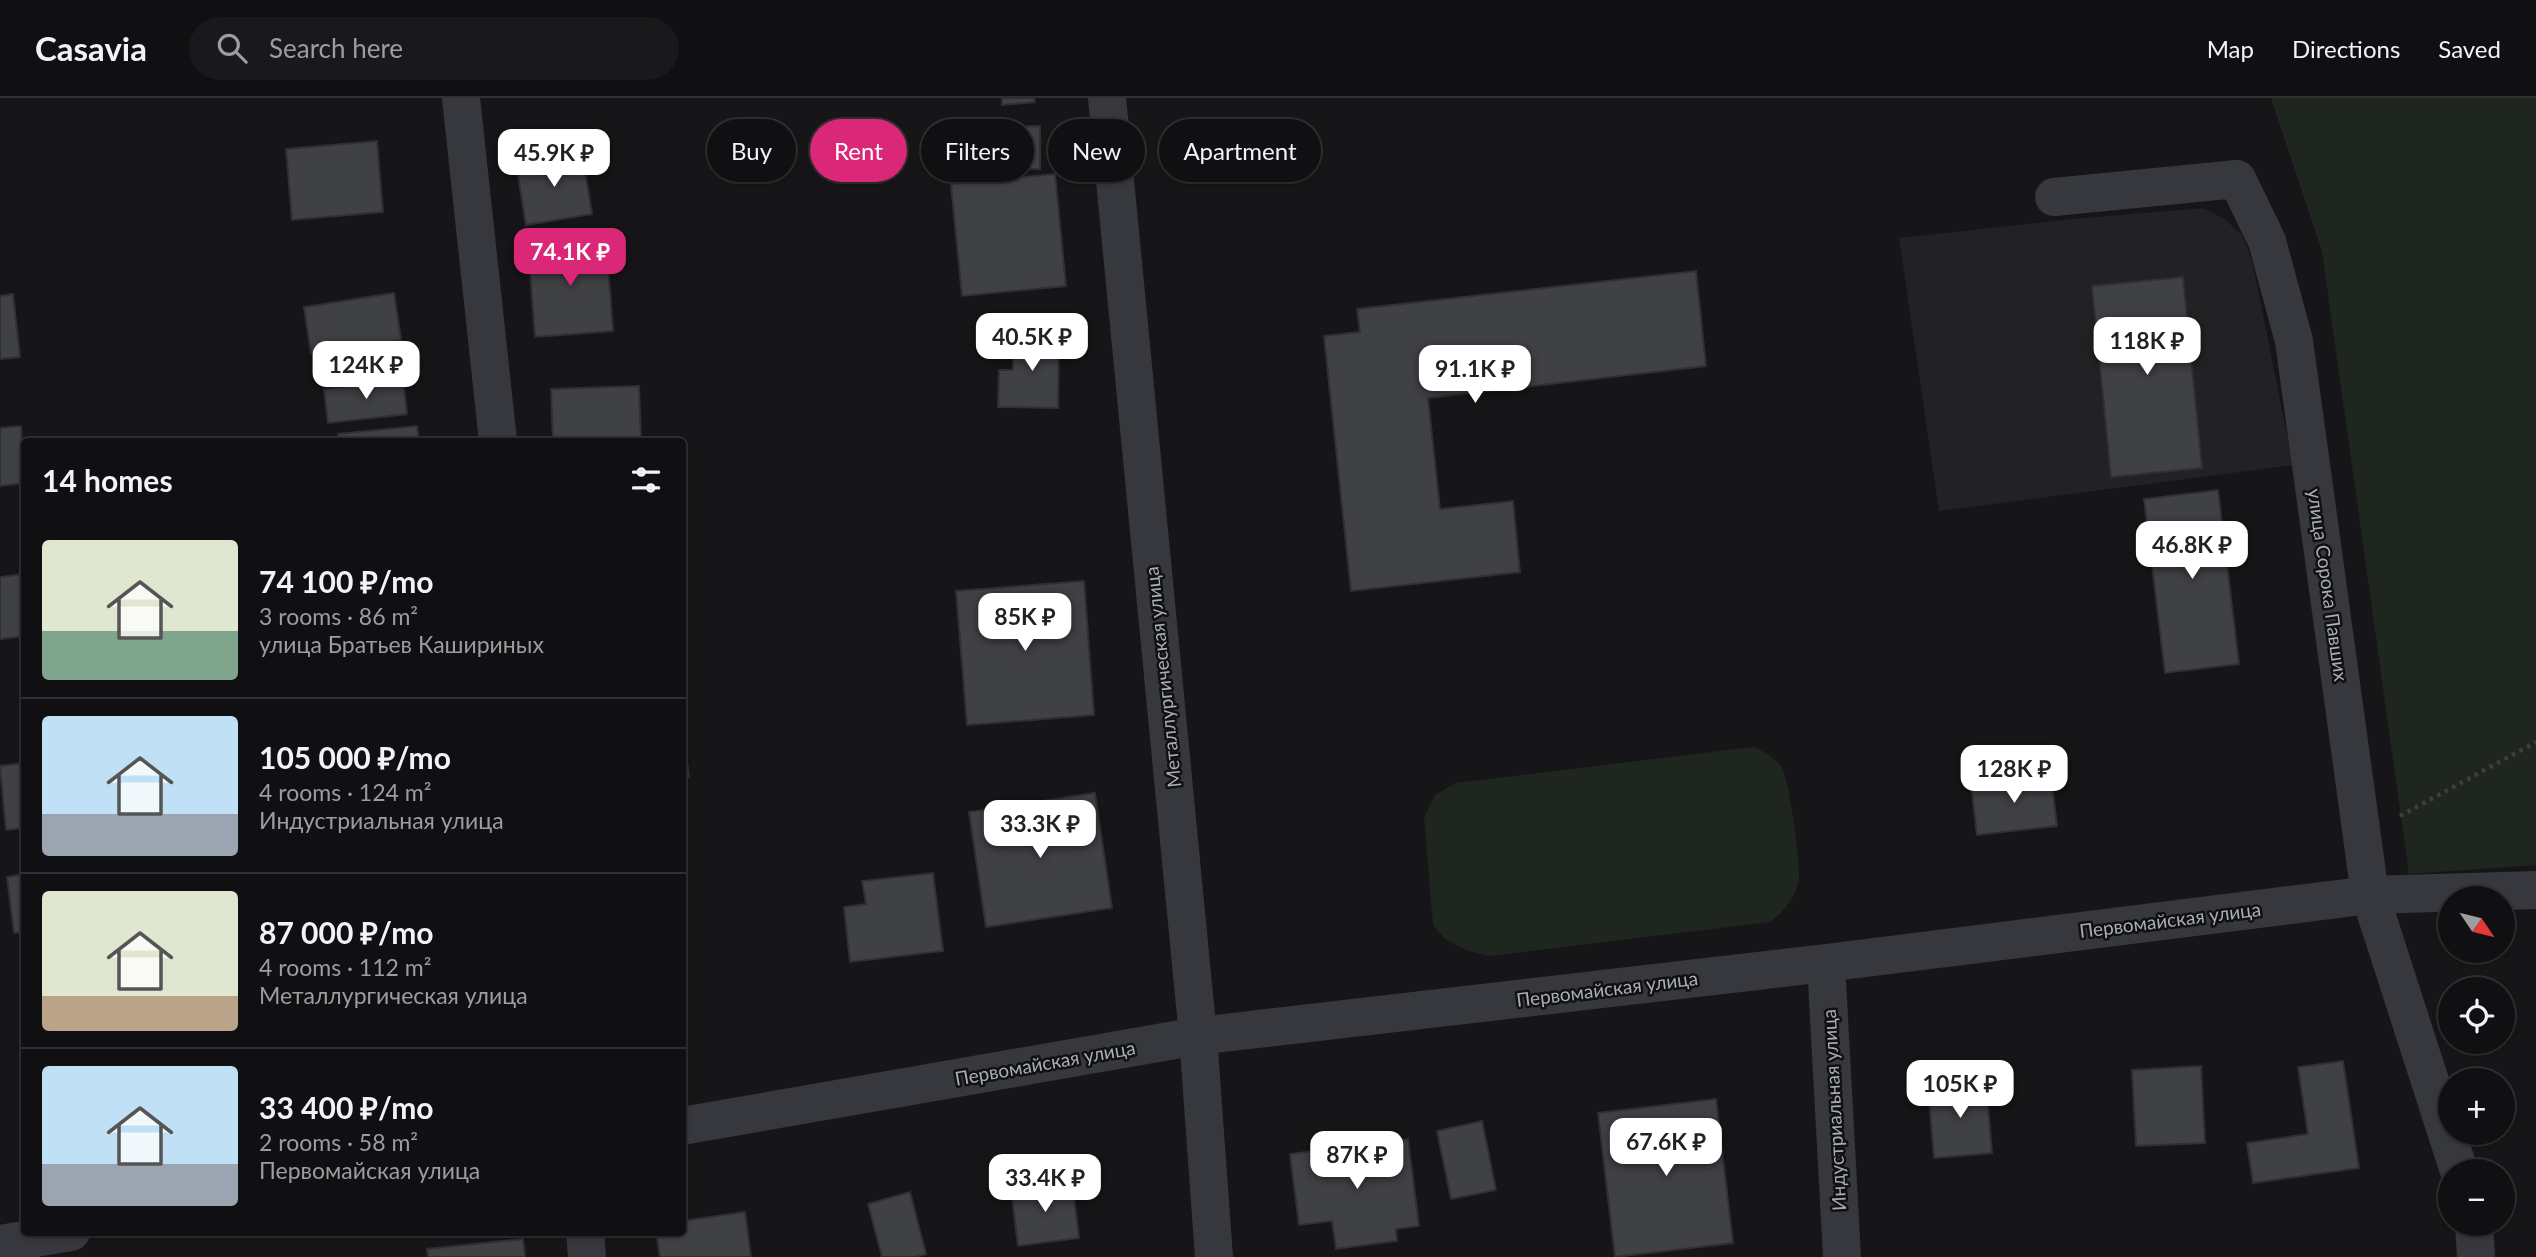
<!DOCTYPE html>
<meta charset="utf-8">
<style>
:root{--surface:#101012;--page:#19191b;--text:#f1f3f6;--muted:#9c9d9f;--line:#303032;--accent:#db2777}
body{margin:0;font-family:Lato,sans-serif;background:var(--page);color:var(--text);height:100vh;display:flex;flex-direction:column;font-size:26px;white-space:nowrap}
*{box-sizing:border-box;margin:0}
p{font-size:23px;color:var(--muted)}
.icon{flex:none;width:38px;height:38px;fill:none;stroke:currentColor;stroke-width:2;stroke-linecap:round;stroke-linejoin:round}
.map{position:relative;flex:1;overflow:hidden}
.drawer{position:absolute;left:21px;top:340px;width:665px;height:798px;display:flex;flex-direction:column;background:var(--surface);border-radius:7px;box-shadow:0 2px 5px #0004,0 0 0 2px var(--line)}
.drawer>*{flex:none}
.hud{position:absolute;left:707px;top:21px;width:665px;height:63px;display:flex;gap:14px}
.needle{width:46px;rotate:125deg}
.tools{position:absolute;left:2438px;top:788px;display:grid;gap:14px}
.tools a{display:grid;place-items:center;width:77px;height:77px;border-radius:50%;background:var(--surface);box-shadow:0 2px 5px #0004,0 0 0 2px var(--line);font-size:35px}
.price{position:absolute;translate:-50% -60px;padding:0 16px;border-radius:14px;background:#fff;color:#222;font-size:23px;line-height:46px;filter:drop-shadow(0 2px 4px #0008)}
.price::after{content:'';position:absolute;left:50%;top:42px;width:21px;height:16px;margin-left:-10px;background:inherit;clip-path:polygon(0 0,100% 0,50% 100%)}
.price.on{background:var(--accent);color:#fff}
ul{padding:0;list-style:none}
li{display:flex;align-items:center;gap:21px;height:175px;padding:0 21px}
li+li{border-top:2px solid var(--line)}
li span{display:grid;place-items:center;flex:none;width:196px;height:140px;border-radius:7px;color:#555}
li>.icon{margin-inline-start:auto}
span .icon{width:84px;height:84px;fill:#fffc;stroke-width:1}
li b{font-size:30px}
h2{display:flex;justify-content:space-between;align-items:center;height:84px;padding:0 21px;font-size:30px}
.tag{padding:0 24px;border-radius:32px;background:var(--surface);box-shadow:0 2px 5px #0004,0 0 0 2px var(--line);font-size:24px;line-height:63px}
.tag.on{background:var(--accent);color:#fff}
header{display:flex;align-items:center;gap:42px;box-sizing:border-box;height:98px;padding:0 35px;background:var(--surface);border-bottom:2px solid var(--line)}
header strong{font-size:33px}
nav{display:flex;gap:38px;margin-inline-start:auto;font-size:24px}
.search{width:490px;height:63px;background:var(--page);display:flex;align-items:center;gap:18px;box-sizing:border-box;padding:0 24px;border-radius:38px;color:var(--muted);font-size:26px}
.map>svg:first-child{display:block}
</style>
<header>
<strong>Casavia</strong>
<div class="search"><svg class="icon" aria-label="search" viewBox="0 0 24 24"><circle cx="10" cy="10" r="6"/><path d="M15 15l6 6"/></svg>Search here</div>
<nav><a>Map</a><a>Directions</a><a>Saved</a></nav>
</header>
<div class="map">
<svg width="2536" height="1159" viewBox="0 0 2536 1159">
<rect width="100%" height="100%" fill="#161618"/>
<path fill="#222225" d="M2204,110L2223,120L2242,137L2253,166L2293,367L1939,413L1899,140L2072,121Z"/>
<path fill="#1e261f" d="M2271,0H2536V767L2409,776L2322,153Z
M1753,649C1765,654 1776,660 1783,672C1789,683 1801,767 1799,780C1796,799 1785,813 1770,824L1490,858L1468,853L1445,841L1433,827L1424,719L1435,697L1456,685Z"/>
<path fill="#404145" stroke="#303034" stroke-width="2" d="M1002,0H1034L1035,4L1002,7Z
M1040,28V71H985V29Z
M377,43L383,114L292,122L286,51Z
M582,54L592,116L526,127L516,65Z
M1055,76L1066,188L962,198L951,86Z
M606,141L613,233L535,239L528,146Z
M1696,173L1706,268L1428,300L1440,411L1513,403L1520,474L1351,493L1324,238L1360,234L1357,211Z
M2183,179L2202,370L2111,379L2092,188Z
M394,195L401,242L311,256L304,209Z
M13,196L20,259L0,261V198Z
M1013,235L1059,236L1058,310L998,309L999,272H1013Z
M403,281L407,316L328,325L324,291Z
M639,288L641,343H553L551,291Z
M21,328L24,385L0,388V330Z
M417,328L419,343H339L338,336Z
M2218,392L2239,566L2165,575L2144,401Z
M24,476V538L0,541V479Z
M1084,483L1094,617L967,627L956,493Z
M682,627L689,679L682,680Z
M24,665V730L6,732L0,668Z
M2051,677L2057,728L1977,737L1971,686Z
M1095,695L1112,810L986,829L969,714Z
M933,775L943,853L850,864L844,809L866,806L862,783Z
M24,776V834L14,835L7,779Z
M2343,963L2359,1070L2253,1085L2247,1045L2308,1036L2298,969Z
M2201,968L2205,1045L2136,1048L2132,972Z
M1986,984L1992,1055L1934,1060L1928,988Z
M1716,1001L1733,1145L1615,1159L1598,1015Z
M1482,1023L1496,1092L1451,1101L1437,1033Z
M1408,1041L1419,1128L1396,1131L1397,1143L1336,1151L1332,1123L1299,1127L1290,1056Z
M1072,1083L1079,1140L1018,1148L1011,1091Z
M910,1094L926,1156L916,1159H882L868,1106Z
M745,1114L751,1159H660L656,1134H682V1123Z
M523,1141L525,1159H428L427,1151Z"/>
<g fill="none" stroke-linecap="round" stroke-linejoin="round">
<path stroke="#3d3f44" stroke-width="4.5" stroke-dasharray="3.5 5" stroke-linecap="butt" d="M2400,718L2536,644"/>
<path stroke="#37383d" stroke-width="38" d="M461,0L498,343
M1107,0L1198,938L1214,1159
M2054,99L2237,81L2267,143L2294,243L2370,797L2459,1073
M1826,865L1842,1159
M682,1028L1198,938L1826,865L2370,797L2536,792
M2474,1125L2476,1159
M585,1134L587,1159
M0,1146L71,1134"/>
</g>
<g text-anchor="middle" stroke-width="5" stroke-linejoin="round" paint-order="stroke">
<g font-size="19" fill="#a8adb8" stroke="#111113">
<text transform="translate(2328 487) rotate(82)" y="7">улица Сорока Павших</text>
<text transform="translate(1163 579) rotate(-96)" y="7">Металлургическая улица</text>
<text transform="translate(2170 822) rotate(-7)" y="7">Первомайская улица</text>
<text transform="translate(1607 891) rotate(-7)" y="7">Первомайская улица</text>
<text transform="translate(1045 965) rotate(-10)" y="7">Первомайская улица</text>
<text transform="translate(1834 1012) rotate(-93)" y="7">Индустриальная улица</text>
</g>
</g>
</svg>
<div class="tools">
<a><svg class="needle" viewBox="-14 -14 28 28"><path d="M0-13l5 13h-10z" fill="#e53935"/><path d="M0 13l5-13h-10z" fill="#9c9d9f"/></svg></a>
<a><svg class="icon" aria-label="locate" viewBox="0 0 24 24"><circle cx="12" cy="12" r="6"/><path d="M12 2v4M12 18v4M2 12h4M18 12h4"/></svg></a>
<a>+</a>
<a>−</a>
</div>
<b class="price" style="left:554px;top:91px">45.9K ₽</b>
<b class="price on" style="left:570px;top:190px">74.1K ₽</b>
<b class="price" style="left:1032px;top:275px">40.5K ₽</b>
<b class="price" style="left:2147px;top:279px">118K ₽</b>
<b class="price" style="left:366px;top:303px">124K ₽</b>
<b class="price" style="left:1475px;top:307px">91.1K ₽</b>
<b class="price" style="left:2192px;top:483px">46.8K ₽</b>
<b class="price" style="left:1025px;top:555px">85K ₽</b>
<b class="price" style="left:2014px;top:707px">128K ₽</b>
<b class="price" style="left:1040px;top:762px">33.3K ₽</b>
<b class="price" style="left:1960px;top:1022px">105K ₽</b>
<b class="price" style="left:1666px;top:1080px">67.6K ₽</b>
<b class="price" style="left:1357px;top:1093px">87K ₽</b>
<b class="price" style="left:1045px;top:1116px">33.4K ₽</b>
<div class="hud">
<a class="tag">Buy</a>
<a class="tag on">Rent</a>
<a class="tag">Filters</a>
<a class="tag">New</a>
<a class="tag">Apartment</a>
</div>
<section class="drawer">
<h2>14 homes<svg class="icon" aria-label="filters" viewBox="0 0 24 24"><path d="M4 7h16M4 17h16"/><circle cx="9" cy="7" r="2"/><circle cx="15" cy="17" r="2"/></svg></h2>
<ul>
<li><span style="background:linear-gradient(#dfe7d0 65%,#7fa58c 0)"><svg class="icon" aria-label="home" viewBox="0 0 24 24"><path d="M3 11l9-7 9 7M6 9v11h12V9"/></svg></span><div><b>74 100 ₽/mo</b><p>3 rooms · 86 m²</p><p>улица Братьев Кашириных</p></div></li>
<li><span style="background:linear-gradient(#bfe0f5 70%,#9aa5b1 0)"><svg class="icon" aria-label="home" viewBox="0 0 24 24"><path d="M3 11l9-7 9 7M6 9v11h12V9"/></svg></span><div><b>105 000 ₽/mo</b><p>4 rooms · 124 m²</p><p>Индустриальная улица</p></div></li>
<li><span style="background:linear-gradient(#dfe7d0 75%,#b9a48a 0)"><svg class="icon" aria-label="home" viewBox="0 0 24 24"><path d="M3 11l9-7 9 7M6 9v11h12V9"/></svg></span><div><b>87 000 ₽/mo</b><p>4 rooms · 112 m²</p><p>Металлургическая улица</p></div></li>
<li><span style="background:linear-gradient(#bfe0f5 70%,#9aa5b1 0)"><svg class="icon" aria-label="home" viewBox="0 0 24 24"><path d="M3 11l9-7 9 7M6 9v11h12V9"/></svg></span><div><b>33 400 ₽/mo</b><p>2 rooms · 58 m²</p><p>Первомайская улица</p></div></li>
</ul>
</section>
</div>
